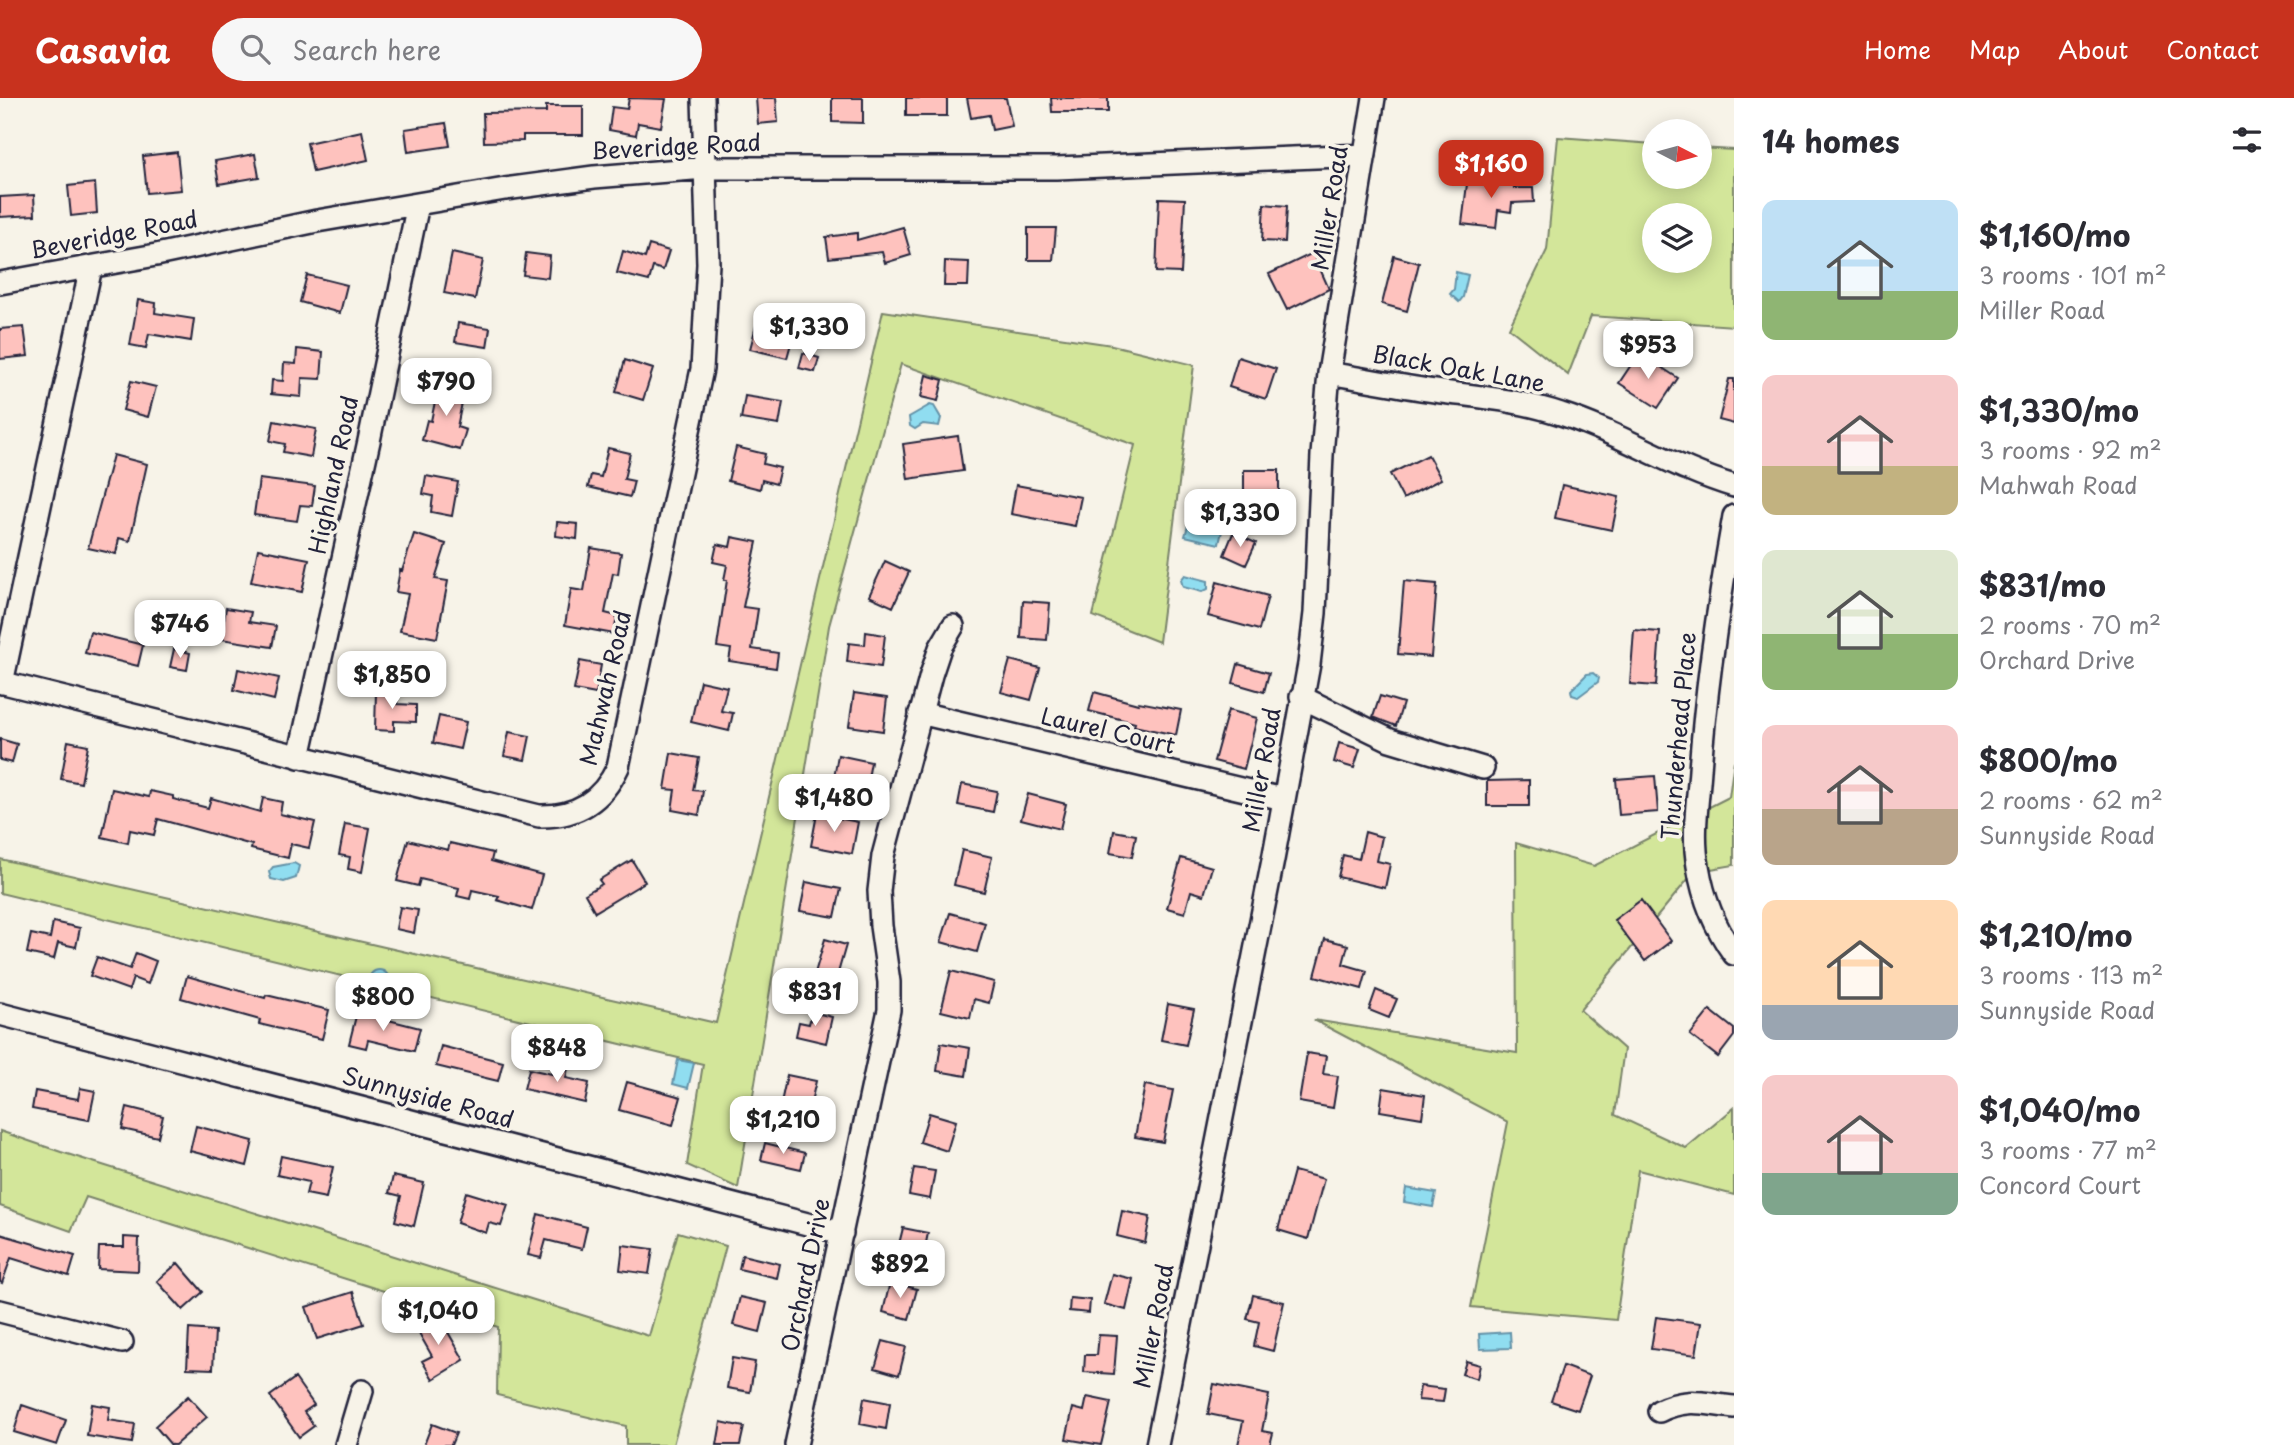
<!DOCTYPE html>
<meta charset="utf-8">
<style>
:root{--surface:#fff;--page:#f7f7f7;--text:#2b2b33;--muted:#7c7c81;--accent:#c8321e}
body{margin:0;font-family:"Playpen Sans",sans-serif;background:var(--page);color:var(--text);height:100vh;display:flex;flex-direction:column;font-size:26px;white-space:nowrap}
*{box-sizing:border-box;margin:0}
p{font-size:23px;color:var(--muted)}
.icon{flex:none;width:38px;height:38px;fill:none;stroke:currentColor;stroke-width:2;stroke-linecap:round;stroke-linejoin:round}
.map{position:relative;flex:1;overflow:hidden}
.drawer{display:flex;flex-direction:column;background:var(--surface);width:560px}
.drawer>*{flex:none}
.needle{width:46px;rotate:96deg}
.tools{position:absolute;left:1642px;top:21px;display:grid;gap:14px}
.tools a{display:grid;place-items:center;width:70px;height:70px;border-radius:50%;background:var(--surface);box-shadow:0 4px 18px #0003;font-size:35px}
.price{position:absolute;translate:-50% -60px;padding:0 16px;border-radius:14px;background:#fff;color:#222;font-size:23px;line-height:46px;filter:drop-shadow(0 2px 4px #0008)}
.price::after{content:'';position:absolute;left:50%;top:42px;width:21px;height:16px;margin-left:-10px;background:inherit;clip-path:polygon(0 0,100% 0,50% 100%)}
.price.selected{background:var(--accent);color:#fff}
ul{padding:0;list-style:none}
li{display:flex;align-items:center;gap:21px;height:175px;padding:0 28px}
li span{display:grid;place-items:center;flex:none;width:196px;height:140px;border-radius:14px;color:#555}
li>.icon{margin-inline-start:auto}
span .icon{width:84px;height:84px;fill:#fffc;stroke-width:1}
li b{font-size:30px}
h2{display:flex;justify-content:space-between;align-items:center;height:84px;padding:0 28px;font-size:30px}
header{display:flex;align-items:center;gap:42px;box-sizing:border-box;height:98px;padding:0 35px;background:var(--accent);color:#fff}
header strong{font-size:33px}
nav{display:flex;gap:38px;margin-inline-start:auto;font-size:24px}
.search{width:490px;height:63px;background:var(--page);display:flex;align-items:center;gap:18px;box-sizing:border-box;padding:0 24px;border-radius:38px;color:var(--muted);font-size:26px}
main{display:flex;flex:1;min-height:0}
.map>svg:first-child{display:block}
</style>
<header>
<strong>Casavia</strong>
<div class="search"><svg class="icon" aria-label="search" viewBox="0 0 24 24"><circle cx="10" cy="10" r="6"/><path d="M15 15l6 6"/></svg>Search here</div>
<nav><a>Home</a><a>Map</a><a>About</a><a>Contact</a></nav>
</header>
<main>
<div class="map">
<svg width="1734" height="1347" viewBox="0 0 1734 1347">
<rect width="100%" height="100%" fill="#f7f3e8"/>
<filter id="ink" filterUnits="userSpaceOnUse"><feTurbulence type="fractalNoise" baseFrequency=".0143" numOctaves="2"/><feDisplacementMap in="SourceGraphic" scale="14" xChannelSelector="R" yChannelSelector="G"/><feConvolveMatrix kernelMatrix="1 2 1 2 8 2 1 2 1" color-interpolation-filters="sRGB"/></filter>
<g filter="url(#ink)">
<path fill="#d3e69a" stroke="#7a846a" stroke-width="2" fill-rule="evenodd" d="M1558,39L1654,46V79H1699V50L1734,52V228L1591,218L1568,277L1509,230L1547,152ZM1699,117V163H1654V117Z
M883,213L1112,247L1194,267L1159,544L1093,518L1135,347L901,266L829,528L738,1090L687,1067L703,966L0,795V761L716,925Z
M1734,663V767L1694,774L1580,912L1624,951L1615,1017L1686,1050L1734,1010V1097L1638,1072L1616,1222L1471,1209L1508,1024L1314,922L1517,955L1516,745L1594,768L1729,699Z
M0,1033L61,1054L649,1238L678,1134L726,1148L673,1347H626V1328L497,1297L498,1229L86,1099L71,1133L0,1108Z"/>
<path fill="#90ddf0" stroke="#6492a8" stroke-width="2" d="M1456,174L1468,177L1463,199L1459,204L1450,196L1454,191Z
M930,307L934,308L941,320L939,328L923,326L915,331L910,328L909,319Z
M1189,424L1222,433L1219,446L1185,438Z
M1185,477L1208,483V491L1202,494L1183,489L1181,482Z
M1593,575L1599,580L1598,584L1578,599L1572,597L1571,592L1587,576Z
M294,765L299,768L296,780L284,784L271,781L269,774L273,769Z
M369 882a10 10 0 1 1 20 0a10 10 0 1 1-20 0Z
M678,962L694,965L688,990L673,986Z
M1406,1090L1436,1095L1433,1109L1404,1104Z
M1510,1234L1511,1250L1480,1251L1479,1236Z"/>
<path fill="#fec2be" stroke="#22223b" stroke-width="2" d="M629,0L666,1L661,29L638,25L636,37L609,32L612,9L627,11Z
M756,0H776L778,24L758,26Z
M832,0H863V25L832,24Z
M906,0H947V18H906Z
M967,0H1006L1012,28L992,32L989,17L971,20Z
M1051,0H1108V14H1052Z
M546,8H583V37H523V43L484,44L483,15L546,14Z
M446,25L450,48L408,54L405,31Z
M362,33L368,62L313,74L307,45Z
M177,54L181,92L147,95L143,58Z
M255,56L259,79L219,86L215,63Z
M1468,78L1515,84L1514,90H1533L1534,104L1512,105L1511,114L1498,112L1496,130L1462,126Z
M95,85L97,115L71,118L68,88Z
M34,97L35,117L0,119V99Z
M1159,100L1185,101L1181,175L1156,174Z
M1264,106L1287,108L1285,144L1262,143Z
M903,129L911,157L885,165L882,154L829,160L826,139L857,135V142Z
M1028,130H1056L1053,162H1028Z
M649,147L669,153L663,172L653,169L649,183L617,175L623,153L645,160Z
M452,155L483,162L475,201L444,195Z
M526,155L550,158L548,180L523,177Z
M1313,155L1329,191L1287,212L1269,176Z
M1394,158L1419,165L1407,213L1382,206Z
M945,163L969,164L968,188H944Z
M307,177L347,187L340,215L300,204Z
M138,202L156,205L155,215L194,221L191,243L149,236L146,250L130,247Z
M458,225L490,230L487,249L455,244Z
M756,228L793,238L787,260L750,251Z
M24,229L28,258L0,261V231Z
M297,251L323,254L321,281L302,280L301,299L271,296L272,282L283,283L284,265L296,266Z
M803,255L819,260L815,274L799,270Z
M1639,255L1678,280L1658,310L1619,285Z
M1238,259L1276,271L1266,301L1229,289Z
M625,262L653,271L643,302L616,294Z
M926,277L943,282L938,303L921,299Z
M1729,281H1734V326L1719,322Z
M131,283L156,289L148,319L123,312Z
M439,284L465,290L457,329L466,332L460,352L422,342L427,322L431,323Z
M745,298L783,304L779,327L741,321Z
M274,323L316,331L311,359L283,354L285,346L270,343Z
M958,338L963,373L908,381L903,346Z
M736,349L765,356L763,366L780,370L776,386L762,382L760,391L728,383Z
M608,350L630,355L624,381L634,383L630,399L588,389L591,377L601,379Z
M113,357L147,366L130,443L119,440L116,456L88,450Z
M1428,357L1441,381L1403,401L1390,376Z
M1244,372H1279V412H1244Z
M426,378L458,384L452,418L431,414L433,398L423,396Z
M259,381L315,388L312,408L300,407L297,423L254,417Z
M1016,387L1081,399L1075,428L1011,416Z
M1562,387L1619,399L1612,432L1555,420Z
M557,424L578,426L577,441L556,438Z
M1233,435L1256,445L1246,467L1224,457Z
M414,436L446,446L435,481L448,483L437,540L400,533L408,496L396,494L400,472L402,473Z
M732,439L757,444L743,509L758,511L752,551L778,555L776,570L729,563L731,551L717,549L727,482H724L727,467L713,464L717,446L730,449Z
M591,450L621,455L618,476L613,475L605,515L617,518L614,536L565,527L571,491L584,493Z
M258,451L309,461L302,494L251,484Z
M885,463L909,474L893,509L869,498Z
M1404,483L1437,486L1431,559L1398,556Z
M1217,484L1268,498L1259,532L1208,518Z
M1023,503L1050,505L1047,542L1021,540Z
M226,510L251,514L249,524L276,528L272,549L221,541Z
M1634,532L1660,534L1656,588L1630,586Z
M90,534L143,547L138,568L85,555Z
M866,534L885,537L881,569L847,564L849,545L865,547Z
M174,551L190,555L187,572L170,569Z
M1010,562L1040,570L1031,602L1001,594Z
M580,563L601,567L596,596L574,592Z
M1238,566L1269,575L1264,594L1233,585Z
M238,571L279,580L274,602L234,592Z
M700,583L727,589L721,613L733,615L729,633L691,624Z
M376,593L398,594L397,606L416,607V624L394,623V633L375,632Z
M1094,594L1138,606L1139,604L1181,612L1176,637L1134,628L1135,625L1089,613Z
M854,595L887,600L883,633L849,628Z
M1380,598L1403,605L1396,628L1373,619Z
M1228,612L1257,620L1244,671L1214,663Z
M439,618L466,624L460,651L433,645Z
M509,634L530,638L525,662L504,658Z
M0,641L17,646L12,665L0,662Z
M68,643L88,647L81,685L61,681Z
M1339,645L1360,651L1354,670L1334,664Z
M671,655L699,660L693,692L703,693L699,717L672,712L675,692L665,691Z
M838,657L871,664L865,697L832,690Z
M1655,678L1658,714L1619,717L1616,681Z
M1529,682V708H1487V683Z
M962,686L997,693L993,714L958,707Z
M112,691L149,699L150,693L173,698V701L208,710L211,700L260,714L263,700L282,704L280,716L315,724L309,750L291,746L288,760L251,751L252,747L158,721L154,737L130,732L128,745L102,739Z
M1028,696L1066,706L1060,731L1021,721Z
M817,716L858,724L852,756L811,748Z
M345,726L370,730L362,774L348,771L350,759L339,757Z
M1114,733L1136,737L1132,759L1110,755Z
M1365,734L1382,739L1377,763L1390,766L1385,790L1338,779L1343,757L1359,761Z
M408,742L448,752L450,745L493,755L491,763L542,777L532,812L497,802L499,798L472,792L470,801L457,798L459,790L420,781L418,788L397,783Z
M962,752L992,759L984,794L954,787Z
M1181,760L1212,769L1204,797L1191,793L1185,815L1167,810Z
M632,762L645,784L595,814L585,796L602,786L599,782Z
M806,784L841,791L835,819L800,813Z
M1641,802L1671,843L1645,863L1614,822Z
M400,809L418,812L414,835L396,831Z
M950,815L985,825L977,854L941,844Z
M53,824L80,830L76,849L58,845L54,861L27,855L31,836L50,840Z
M825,841L846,847L836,882L815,875Z
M1325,841L1348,847L1343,866L1367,873L1362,891L1315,878Z
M136,855L156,863L148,886L133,880L129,892L90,878L97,859L130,871Z
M951,873L994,884L989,905L974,901L970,920L941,913Z
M187,878L265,900L266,897L329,912L322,941L259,926L260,922L181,900Z
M1376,892L1397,901L1389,920L1369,912Z
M1168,906L1194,911L1186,947L1161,942Z
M1710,912L1734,931V938L1718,959L1690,937Z
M357,914L420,930L414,953L368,942L366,950L349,946Z
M812,914L832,919L826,945L796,938L799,924L809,926Z
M941,945L970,950L966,978L937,973Z
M441,948L503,964L498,983L436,968Z
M1307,955L1326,958L1323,976L1338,978L1333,1010L1299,1004Z
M555,962L569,965L566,980L589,985L585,1005L524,991L529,971L552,976Z
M787,977L816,983L807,1021L779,1014Z
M627,984L681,999L673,1027L619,1012Z
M1145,987L1173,992L1163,1044L1135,1039Z
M80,990L95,993L89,1022L32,1011L35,993L78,1001Z
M1383,990L1425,997L1422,1020L1380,1013Z
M127,1009L163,1018L158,1039L122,1031Z
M929,1015L956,1023L947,1053L920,1044Z
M196,1028L253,1043L247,1068L190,1053Z
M765,1045L805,1055L801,1071L761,1062Z
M281,1058L333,1069L326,1100L306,1096L309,1084L277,1077Z
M914,1070L935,1073L930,1101L909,1097Z
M1294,1073L1324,1081L1308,1141L1278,1132Z
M393,1078L424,1085L414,1128L395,1123L401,1098L389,1095Z
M466,1094L508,1107L501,1128L489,1125L486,1135L457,1125Z
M1122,1113L1150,1119L1145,1145L1117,1138Z
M538,1116L587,1129L582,1151L546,1142L541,1160L528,1157Z
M903,1130L928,1135L923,1160L897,1154Z
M0,1136L75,1158L69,1178L11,1160L2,1185L0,1184Z
M124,1139L139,1140L138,1173L98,1171L99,1149H124Z
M623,1147L653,1151L649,1176L620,1172Z
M742,1157L780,1166L777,1180L739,1171Z
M178,1165L203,1194L183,1212L157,1183Z
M1112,1176L1133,1181L1126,1212L1104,1206Z
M890,1184L917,1191L909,1221L883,1214Z
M353,1194L364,1226L317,1241L306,1209Z
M1253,1197L1284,1204L1273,1253L1254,1248L1259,1224L1247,1221Z
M740,1199L767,1205L760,1234L733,1227Z
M1070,1200L1090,1202L1089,1215L1069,1213Z
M437,1215L464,1262L433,1281L422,1263L432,1258L415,1228Z
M1656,1219L1701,1225L1696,1257L1651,1251Z
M189,1231L215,1233L213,1271L187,1270Z
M1099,1237L1117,1238L1114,1276L1084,1274L1085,1257H1097Z
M883,1243L906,1249L899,1277L875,1270Z
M732,1260L755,1264L750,1294L727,1290Z
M1466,1263L1480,1267L1477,1281L1462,1276Z
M1563,1268L1590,1278L1578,1312L1551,1303Z
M295,1280L314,1307L304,1314L314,1328L299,1339L270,1298Z
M1214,1286L1269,1297L1262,1333L1273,1335L1270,1347H1238L1243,1323L1208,1316Z
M1420,1288L1445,1291L1443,1304L1418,1302Z
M188,1298L207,1319L175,1347H171L155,1328Z
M1087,1299L1111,1304L1101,1347L1066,1341L1073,1310L1084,1313Z
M864,1300L890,1305L886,1331L860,1326Z
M92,1306L110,1309L108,1322L135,1326L132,1345L87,1338Z
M22,1307L66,1322L57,1347L14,1334Z
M721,1324L744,1329L740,1347H717Z
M432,1326L456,1335L451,1347H424Z"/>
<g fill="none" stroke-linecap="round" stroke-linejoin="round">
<defs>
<path id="minor" d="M0,185L156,157L317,123L505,91L594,79L705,70H1057L1365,57
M1329,275C1364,281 1399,288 1435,293C1478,299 1520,302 1561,316C1621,335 1673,370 1734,388
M1734,418C1719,502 1706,586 1700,672C1698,703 1692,736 1698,768C1703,799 1715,830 1734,856
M0,584L539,718C576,719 602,703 618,669L702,271L708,166L703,0
M2,585L91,169
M1301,599L1390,642L1483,670
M920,615L1283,701
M299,659L369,343L418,106
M0,916L842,1135
M0,1213L122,1244
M1659,1313C1687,1299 1704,1306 1734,1309
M346,1347L362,1293
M796,1347L889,912V884L881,828L879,793L883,758L931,577L940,550L953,528
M1157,1347L1273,762L1309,566L1315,515L1322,357L1329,275L1374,0"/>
</defs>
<use href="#minor" stroke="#22223b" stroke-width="26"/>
<use href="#minor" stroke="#f7f3e8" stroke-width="21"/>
</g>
</g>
<g text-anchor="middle" stroke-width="7" stroke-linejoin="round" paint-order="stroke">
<g font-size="23" fill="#22223b" stroke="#f7f3e8">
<text transform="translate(676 49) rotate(-3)" y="8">Beveridge Road</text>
<text transform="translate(1330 110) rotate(-81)" y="8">Miller Road</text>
<text transform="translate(114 137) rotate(-11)" y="8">Beveridge Road</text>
<text transform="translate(1459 271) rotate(10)" y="8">Black Oak Lane</text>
<text transform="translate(334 377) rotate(-78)" y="8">Highland Road</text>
<text transform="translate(606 590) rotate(-77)" y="8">Mahwah Road</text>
<text transform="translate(1108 633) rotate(13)" y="8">Laurel Court</text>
<text transform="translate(1679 638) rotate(-85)" y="8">Thunderhead Place</text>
<text transform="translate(1262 672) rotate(-80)" y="8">Miller Road</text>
<text transform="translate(428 1000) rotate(15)" y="8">Sunnyside Road</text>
<text transform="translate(806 1177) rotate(-78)" y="8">Orchard Drive</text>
<text transform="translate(1154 1228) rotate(-79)" y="8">Miller Road</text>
</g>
</g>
</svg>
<div class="tools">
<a><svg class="needle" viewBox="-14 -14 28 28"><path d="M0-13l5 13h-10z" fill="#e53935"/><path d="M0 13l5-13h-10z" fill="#7c7c81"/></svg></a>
<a><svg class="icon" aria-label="layers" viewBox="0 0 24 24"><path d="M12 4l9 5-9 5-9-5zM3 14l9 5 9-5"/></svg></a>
</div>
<b class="price selected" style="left:1491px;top:102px">$1,160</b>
<b class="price" style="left:809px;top:265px">$1,330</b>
<b class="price" style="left:1648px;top:283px">$953</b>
<b class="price" style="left:446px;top:320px">$790</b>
<b class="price" style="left:1240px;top:451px">$1,330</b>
<b class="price" style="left:180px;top:562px">$746</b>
<b class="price" style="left:392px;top:613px">$1,850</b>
<b class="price" style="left:834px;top:736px">$1,480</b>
<b class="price" style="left:815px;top:930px">$831</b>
<b class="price" style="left:383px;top:935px">$800</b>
<b class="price" style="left:557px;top:986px">$848</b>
<b class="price" style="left:783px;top:1058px">$1,210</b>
<b class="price" style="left:900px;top:1202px">$892</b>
<b class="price" style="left:438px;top:1249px">$1,040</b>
</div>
<section class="drawer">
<h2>14 homes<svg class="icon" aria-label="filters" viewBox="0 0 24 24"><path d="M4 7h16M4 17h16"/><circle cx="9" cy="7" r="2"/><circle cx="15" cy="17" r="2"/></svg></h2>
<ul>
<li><span style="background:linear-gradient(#bfe0f5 65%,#8fb573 0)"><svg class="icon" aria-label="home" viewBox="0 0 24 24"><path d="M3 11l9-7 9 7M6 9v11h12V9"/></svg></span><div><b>$1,160/mo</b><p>3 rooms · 101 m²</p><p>Miller Road</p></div></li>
<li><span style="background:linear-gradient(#f6c9c9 65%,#c2b280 0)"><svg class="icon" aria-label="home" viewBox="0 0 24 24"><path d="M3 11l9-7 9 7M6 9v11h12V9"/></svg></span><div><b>$1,330/mo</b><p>3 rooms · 92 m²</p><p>Mahwah Road</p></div></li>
<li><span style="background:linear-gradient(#dfe7d0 60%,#8fb573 0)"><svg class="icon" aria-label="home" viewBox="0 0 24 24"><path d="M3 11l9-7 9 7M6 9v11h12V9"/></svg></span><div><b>$831/mo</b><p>2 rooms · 70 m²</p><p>Orchard Drive</p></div></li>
<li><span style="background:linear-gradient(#f6c9c9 60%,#b9a48a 0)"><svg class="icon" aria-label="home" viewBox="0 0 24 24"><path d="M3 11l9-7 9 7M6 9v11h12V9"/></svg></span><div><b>$800/mo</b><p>2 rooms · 62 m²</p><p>Sunnyside Road</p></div></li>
<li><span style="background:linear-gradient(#ffd9b3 75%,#9aa5b1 0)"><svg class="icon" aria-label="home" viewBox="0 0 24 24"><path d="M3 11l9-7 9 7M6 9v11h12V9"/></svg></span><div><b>$1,210/mo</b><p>3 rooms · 113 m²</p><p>Sunnyside Road</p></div></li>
<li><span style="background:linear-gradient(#f6c9c9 70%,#7fa58c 0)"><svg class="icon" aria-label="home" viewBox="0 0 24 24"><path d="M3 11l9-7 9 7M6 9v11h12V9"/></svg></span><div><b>$1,040/mo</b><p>3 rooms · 77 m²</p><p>Concord Court</p></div></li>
</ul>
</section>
</main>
